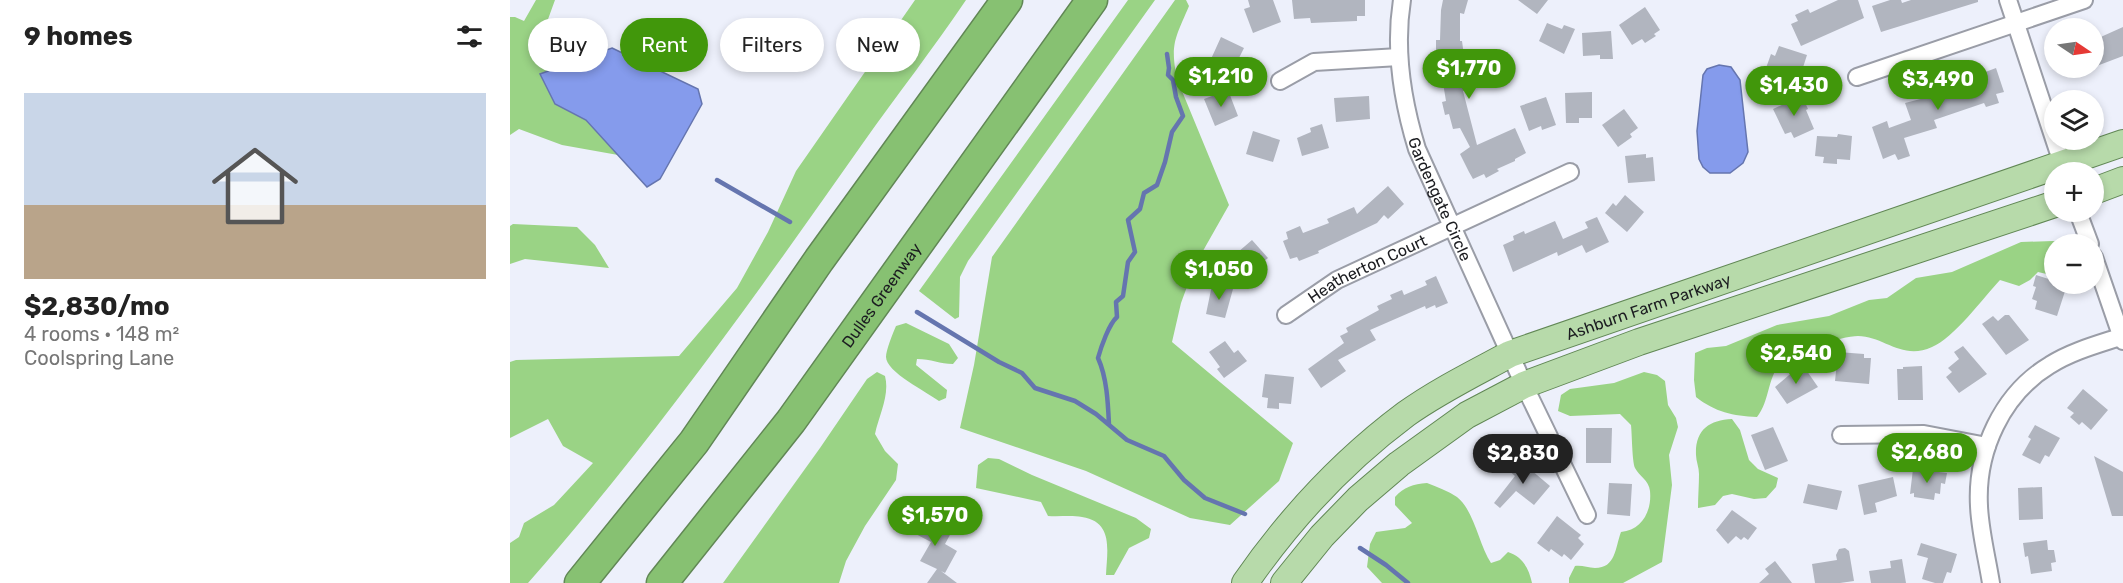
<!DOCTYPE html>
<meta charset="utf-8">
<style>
:root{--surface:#fff;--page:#f2f2f2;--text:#222;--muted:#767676;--accent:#41970b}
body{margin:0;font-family:Rubik,sans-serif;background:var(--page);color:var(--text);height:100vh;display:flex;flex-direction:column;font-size:22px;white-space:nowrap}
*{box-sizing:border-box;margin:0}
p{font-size:20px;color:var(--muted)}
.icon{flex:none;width:33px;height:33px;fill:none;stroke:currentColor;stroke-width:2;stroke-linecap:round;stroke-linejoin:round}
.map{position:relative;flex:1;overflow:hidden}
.panel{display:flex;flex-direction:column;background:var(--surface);width:510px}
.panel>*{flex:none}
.guide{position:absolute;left:18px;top:18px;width:570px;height:54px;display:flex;gap:12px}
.needle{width:39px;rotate:103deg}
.buttons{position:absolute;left:1534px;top:18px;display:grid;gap:12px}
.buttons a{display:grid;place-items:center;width:60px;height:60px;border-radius:50%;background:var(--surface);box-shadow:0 3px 9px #0003;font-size:30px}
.price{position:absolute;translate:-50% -51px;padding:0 14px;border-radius:21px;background:var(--accent);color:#fff;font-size:20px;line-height:39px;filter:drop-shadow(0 2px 3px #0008)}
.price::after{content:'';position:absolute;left:50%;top:36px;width:18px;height:14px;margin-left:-9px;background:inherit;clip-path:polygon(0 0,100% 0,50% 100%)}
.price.current{background:#222;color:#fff}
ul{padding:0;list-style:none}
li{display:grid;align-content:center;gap:12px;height:318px;padding:0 24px}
li span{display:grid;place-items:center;height:186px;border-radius:0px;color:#555}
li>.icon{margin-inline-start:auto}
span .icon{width:108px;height:108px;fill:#fffc;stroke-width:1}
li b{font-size:26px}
h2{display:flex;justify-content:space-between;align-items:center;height:72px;padding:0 24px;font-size:26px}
.chip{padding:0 21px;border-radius:27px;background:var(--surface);box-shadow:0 3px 9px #0003;font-size:21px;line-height:54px}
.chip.current{background:var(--accent);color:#fff}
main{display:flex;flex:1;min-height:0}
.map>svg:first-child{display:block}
</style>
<main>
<section class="panel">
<h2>9 homes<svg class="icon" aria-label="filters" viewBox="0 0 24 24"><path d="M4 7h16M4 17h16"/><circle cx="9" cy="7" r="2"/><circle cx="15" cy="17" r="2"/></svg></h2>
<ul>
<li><span style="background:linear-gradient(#c9d6e8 60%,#b9a48a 0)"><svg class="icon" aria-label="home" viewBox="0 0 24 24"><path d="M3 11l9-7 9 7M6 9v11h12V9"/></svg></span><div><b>$2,830/mo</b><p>4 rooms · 148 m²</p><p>Coolspring Lane</p></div></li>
</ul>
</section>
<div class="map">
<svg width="1613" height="583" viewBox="0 0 1613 583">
<rect width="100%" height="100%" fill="#edf0fb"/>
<path fill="#9ad385" d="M26,0H45L33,33L54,45L40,71L30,74L45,104L76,120L108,155L52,145L9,129L0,135V17H5L14,21Z
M405,0H456C423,49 387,95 353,143C247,294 140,444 18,583H0V543L9,537L14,523L44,505L83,463L53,446L38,419L0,438V362L6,360L169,356L227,288L258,232L286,171Z
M618,0H645L458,261L450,277L449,317L445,319L409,291Z
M665,0H676L679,6C665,39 660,44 667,79L719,205L685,265L671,303L662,342L783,443L769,481L720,525L680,518L576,471L450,428L464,365L482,257Z
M3,224L67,227L85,245L99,268L15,259L0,264V226Z
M1543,241L1554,244H1545V276L1528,272L1520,280L1509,286L1490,280C1474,297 1443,339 1422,347C1392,361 1374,336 1348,336C1332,336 1281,352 1271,363C1257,378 1260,401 1247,417C1223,416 1205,412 1186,397L1184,380L1185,353L1197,348L1216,346L1267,325L1319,316L1359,300L1377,298L1406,278L1442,272L1511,242Z
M396,323L439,344L448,358L443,364C430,364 421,359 407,359L406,365L437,390L436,398L429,401C417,392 376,372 376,357C376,350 383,333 386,326Z
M367,372L375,376C380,395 369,415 365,434L375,451L388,464L386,480L355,526L336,561L329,583H213L310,448L357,379Z
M1134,372L1147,375L1155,381L1158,405L1166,418L1168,427L1159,455L1162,485L1152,562L1113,583H1059V578L1065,566C1072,565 1078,568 1085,568C1106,568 1105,548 1111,532C1132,530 1142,511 1140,491C1139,480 1129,476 1125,468C1122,461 1122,434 1121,425L1110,414L1060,416L1048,411L1051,395L1060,389L1104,383Z
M1222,419L1230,430L1239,460L1248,469L1268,478L1266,487L1256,498L1244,499L1222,494L1213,496L1205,505L1188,508C1188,496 1189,485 1189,474C1189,467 1186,461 1186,455C1185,430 1199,420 1222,419Z
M478,458L489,459L522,475L626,518L641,529L639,538L619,548L604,575H596C597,551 604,522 572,517C561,515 549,517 538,516L531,502L466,488L468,465Z
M917,483C927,487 938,491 947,497C964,510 969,545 981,563L990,560L998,552C1013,557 1019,569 1022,583H872L857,567L860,544L866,532L895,528L902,523L885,505V497C894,487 903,484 917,483Z"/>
<path fill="#859bec" stroke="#6575af" stroke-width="1.5" d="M102,48L188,89L192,104L150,179L137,187L76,120L45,104L30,74Z
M1209,65L1221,67L1230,80L1238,152L1233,163L1220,173H1200L1193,167L1189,159L1187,131L1193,75L1197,69Z"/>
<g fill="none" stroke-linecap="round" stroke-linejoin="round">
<path stroke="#6575af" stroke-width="4.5" d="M207,180L280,222
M407,312L489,362L512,373L525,388L565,401L586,414L617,440L654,456L674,480L695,498L735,514
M599,425C598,403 597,378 588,358C591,347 599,324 607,317L606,302L613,296L618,262L625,252L618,220L630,209L634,193L647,185L655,162L662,132L673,116L666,97L663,80L658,75L659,68L657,54
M850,548L876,565L898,583"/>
</g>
<path fill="#b1b5bf" d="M738,0H763L771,22L743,33L734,9L740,7Z
M782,0H855V16H847V21L801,23L800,18L784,19Z
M933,0H958L954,14L950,13V41H952L957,78L959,77L962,90L953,91L967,145L1005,128L1016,153L1005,159V161L987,169L989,171L976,178L974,174L963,179L959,172L950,154L960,147L950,128L943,129L939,114L935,115L932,102L936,101L928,53H926V40H930L931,10Z
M1008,0H1038L1027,14Z
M1328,0H1348L1354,18L1291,46L1281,24L1288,21L1285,15L1298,9L1300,13Z
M1380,0H1391L1392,3L1401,0H1468V2L1371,32L1362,6Z
M1135,7L1150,30L1144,34L1146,36L1135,43L1132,39L1122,45L1109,25Z
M1037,23L1052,29L1054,25L1065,29L1054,54L1029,41Z
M1613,27V56L1584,67V40Z
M1101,31L1103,59H1090V55L1073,56L1072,33Z
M711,37L734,48L723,70L701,59Z
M1269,46L1297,55L1286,89L1262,80L1265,71L1256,68L1261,54L1265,56Z
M1486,68L1494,92L1486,94L1489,103L1476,107L1474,103L1424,120L1427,128L1394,138L1400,156L1388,160L1385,154L1373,159L1362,127L1377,121L1379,128L1401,120L1395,103L1430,94L1429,90L1442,86L1440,80L1453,75L1454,80Z
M718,90L728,116L705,126L694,99Z
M1082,92V118H1069V123H1056L1055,93Z
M859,96L860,119L826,122L824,98Z
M1292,96L1298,109L1296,110L1304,129L1284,138L1281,132L1275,134L1263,109Z
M1036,97L1046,125L1032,130L1031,126L1019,131L1010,106Z
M1114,109L1128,128L1120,134L1122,137L1108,147L1092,125Z
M812,124L819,148L792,156L787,138L801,132L800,128Z
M743,131L770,140L763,162L736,154Z
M1328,134L1342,136L1340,160L1327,159V164L1313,163L1314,157L1305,156L1307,136L1327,137Z
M1136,154V158L1143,157L1145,181L1118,183L1115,156Z
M878,186L894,204L878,219L874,215L867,223L808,251L809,253L789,261L787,257L780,259L773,241L778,239L776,232L790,226L793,233L819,223L817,219L844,207L847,214Z
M1115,195L1134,212L1117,232L1095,213L1103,203L1106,206Z
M1087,217L1099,242L1076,253L1072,245L1048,256L1047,252L1003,272L993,245L1004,240L1003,236L1014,231L1015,234L1045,221L1053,239L1078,228L1075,222Z
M742,240L758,258L746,268L743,265L732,274L720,259Z
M1526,275L1545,281V284L1557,285L1547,316L1525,309L1527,301L1522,299L1526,287L1523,286Z
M926,276L938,303L926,308L925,305L916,309L915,306L860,330L866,340L828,360L836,371L811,388L798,369L834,343L830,336L838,332L836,328L869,310L867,306L882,299L880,295L892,290L894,295L917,285L915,281Z
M702,285L723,289L715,318L696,314Z
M1495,315H1499L1519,340L1496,355L1472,324L1483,316L1488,321Z
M715,341L724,353L728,350L737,361L714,378L707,369L710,367L699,352Z
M1453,346L1477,374L1449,393L1436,377L1442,372L1438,368L1449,359L1444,352Z
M1328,352L1354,354V358H1361L1359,384L1325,381Z
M1292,364L1308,387L1277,404L1265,387Z
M1412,366L1413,400H1388L1387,369H1393V367Z
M755,374L784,377L781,404L769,403V409L757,408L758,398L752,397Z
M1573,389L1598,410L1581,430L1572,422L1569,425L1560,417L1564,413L1557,408Z
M1525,425L1550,438L1539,457L1535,455L1530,464L1512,455L1521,439L1518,437Z
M1263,427L1278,461L1255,470L1241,435Z
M1076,428H1102L1101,463H1076Z
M1584,456L1613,472V516H1602Z
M1008,459L1040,486L1024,505L1006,491L990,508L984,503L1005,476L998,470Z
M1403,469L1437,473L1435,484L1431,483L1430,494L1425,493L1424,500L1404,497V493L1400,494Z
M1383,477L1387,496L1365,503L1367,512L1354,515L1348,485Z
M1099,483L1122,484L1120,516L1097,514Z
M1298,484L1332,491L1327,510L1293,503Z
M1532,487L1533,519L1509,520L1508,488Z
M1222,510L1247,528L1238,540L1234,537L1231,540L1226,536L1218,544L1206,530Z
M411,512L435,526L434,529L441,533L435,544L447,551L435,573L431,571L447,583H417L427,569L410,561L421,542L400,531Z
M1047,516L1071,535L1068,538L1074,544L1061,560L1054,554L1052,557L1041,549L1039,552L1027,543Z
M1537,540L1538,550H1544L1546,562L1541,563L1542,571L1521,574L1518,556L1515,557L1513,543Z
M1411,543L1447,554L1441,573L1437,572L1433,583H1425L1412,579L1418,558L1407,555Z
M1335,548L1339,551L1344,581L1330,583H1305L1302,564L1327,560L1326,555L1329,549Z
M1392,559L1396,583H1361L1359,571L1381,568L1380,561Z
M1265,561L1282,583H1249L1259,574L1255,569Z"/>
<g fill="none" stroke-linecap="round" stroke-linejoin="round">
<defs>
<g id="minor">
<path id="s1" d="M892,0C884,50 892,100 907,149L1014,385L1077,515"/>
<path d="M1498,0L1555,172"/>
<path d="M1347,77L1574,0"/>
<path d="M770,81L804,62L889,57"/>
<path d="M1568,212L1580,244"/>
<path d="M1584,257L1613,341"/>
<path id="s2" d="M776,315L827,280L1060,172"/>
<path d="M1331,435L1414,434L1477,446"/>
<path d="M1481,583C1477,558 1470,531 1469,506C1466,451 1492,394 1540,365C1562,351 1589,344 1613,336"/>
</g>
<g id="primary">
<path d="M1584,191L1613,180"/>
<path id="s3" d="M735,583C780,518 833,461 896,414C928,391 965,373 1000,354L1613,143"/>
<path d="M774,583L812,536L848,499L889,464L957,415L1014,385L1129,342L1545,204"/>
</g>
<g id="motorway">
<path d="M70,583L184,442L309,260L497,0"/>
<path id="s4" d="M152,583L281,421L582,0"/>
</g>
</defs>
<use href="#minor" stroke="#9a9da7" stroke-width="20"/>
<use href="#primary" stroke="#618755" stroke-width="28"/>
<use href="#motorway" stroke="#618755" stroke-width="33"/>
<use href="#minor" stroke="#fff" stroke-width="16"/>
<use href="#primary" stroke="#b7daaa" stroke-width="26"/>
<use href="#motorway" stroke="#87c172" stroke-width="30"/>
</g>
<g text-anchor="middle" stroke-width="6" stroke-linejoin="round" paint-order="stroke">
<g font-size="16" fill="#1b1c20" stroke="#fefefe">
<text dy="6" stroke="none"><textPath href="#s1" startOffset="206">Gardengate Circle</textPath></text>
<text dy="6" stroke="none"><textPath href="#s2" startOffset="94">Heatherton Court</textPath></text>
<text dy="6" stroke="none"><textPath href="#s4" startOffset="362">Dulles Greenway</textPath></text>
<text dy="6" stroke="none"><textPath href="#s3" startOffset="501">Ashburn Farm Parkway</textPath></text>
</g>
</g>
</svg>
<div class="buttons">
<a><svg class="needle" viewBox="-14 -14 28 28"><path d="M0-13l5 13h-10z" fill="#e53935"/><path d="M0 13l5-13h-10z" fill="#767676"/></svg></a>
<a><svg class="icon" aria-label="layers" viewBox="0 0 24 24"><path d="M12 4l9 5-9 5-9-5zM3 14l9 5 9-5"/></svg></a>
<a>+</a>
<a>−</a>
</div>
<b class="price" style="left:959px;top:100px">$1,770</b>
<b class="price" style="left:711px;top:108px">$1,210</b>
<b class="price" style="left:1428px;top:111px">$3,490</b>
<b class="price" style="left:1284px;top:117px">$1,430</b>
<b class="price" style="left:709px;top:301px">$1,050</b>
<b class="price" style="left:1286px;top:385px">$2,540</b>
<b class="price" style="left:1417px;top:484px">$2,680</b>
<b class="price current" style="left:1013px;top:485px">$2,830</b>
<b class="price" style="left:425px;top:547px">$1,570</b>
<div class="guide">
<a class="chip">Buy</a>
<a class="chip current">Rent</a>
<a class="chip">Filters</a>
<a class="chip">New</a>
</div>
</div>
</main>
